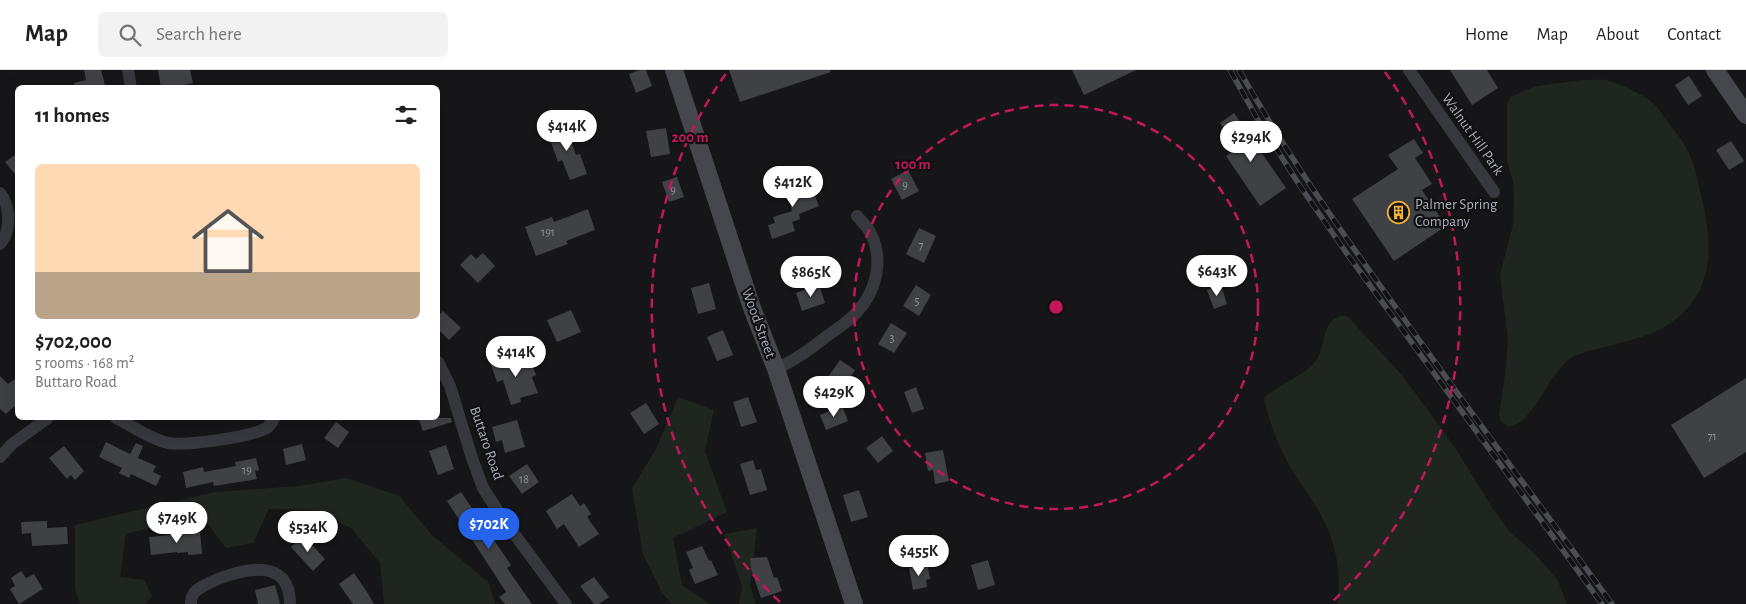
<!DOCTYPE html>
<meta charset="utf-8">
<style>
:root{--surface:#fff;--page:#f2f2f2;--text:#202124;--muted:#757577;--line:#e0e0e0;--accent:#2563eb}
body{margin:0;font-family:"Alegreya Sans",sans-serif;background:var(--page);color:var(--text);height:100vh;display:flex;flex-direction:column;font-size:19px;white-space:nowrap}
*{box-sizing:border-box;margin:0}
p{font-size:16px;color:var(--muted)}
.icon{flex:none;width:28px;height:28px;fill:none;stroke:currentColor;stroke-width:2;stroke-linecap:round;stroke-linejoin:round}
.map{position:relative;flex:1;overflow:hidden}
.sheet{position:absolute;left:15px;top:15px;width:425px;height:335px;display:flex;flex-direction:column;background:var(--surface);border-radius:8px;box-shadow:0 5px 20px #0002}
.sheet>*{flex:none}
.price{position:absolute;translate:-50% -42px;padding:0 11px;border-radius:18px;background:#fff;color:#222;font-size:16px;line-height:32px;filter:drop-shadow(0 1px 2px #0008)}
.price::after{content:'';position:absolute;left:50%;top:30px;width:15px;height:11px;margin-left:-8px;background:inherit;clip-path:polygon(0 0,100% 0,50% 100%)}
.price.current{background:var(--accent);color:#fff}
ul{padding:0;list-style:none}
li{display:grid;align-content:center;gap:10px;height:265px;padding:0 20px}
li span{display:grid;place-items:center;height:155px;border-radius:8px;color:#555}
li>.icon{margin-inline-start:auto}
span .icon{width:90px;height:90px;fill:#fffc;stroke-width:1}
li b{font-size:21px}
h2{display:flex;justify-content:space-between;align-items:center;height:60px;padding:0 20px;font-size:21px}
header{display:flex;align-items:center;gap:30px;box-sizing:border-box;height:70px;padding:0 25px;background:var(--surface);border-bottom:1px solid var(--line)}
header strong{font-size:24px}
nav{display:flex;gap:28px;margin-inline-start:auto;font-size:18px}
.search{width:350px;height:45px;background:var(--page);display:flex;align-items:center;gap:12px;box-sizing:border-box;padding:0 18px;border-radius:8px;color:var(--muted);font-size:19px}
.map>svg:first-child{display:block}
</style>
<header>
<strong>Map</strong>
<div class="search"><svg class="icon" aria-label="search" viewBox="0 0 24 24"><circle cx="10" cy="10" r="6"/><path d="M15 15l6 6"/></svg>Search here</div>
<nav><a>Home</a><a>Map</a><a>About</a><a>Contact</a></nav>
</header>
<div class="map">
<svg width="1746" height="534" viewBox="0 0 1746 534">
<rect width="100%" height="100%" fill="#161618"/>
<path fill="#1e261f" d="M1582,10C1589,10 1598,9 1605,10C1617,12 1647,26 1655,35C1659,38 1661,43 1664,47C1674,60 1685,73 1691,88C1695,97 1697,107 1699,117C1709,154 1717,201 1691,234C1668,264 1633,269 1598,279C1587,281 1576,284 1567,291C1546,308 1535,352 1508,357L1500,350L1499,345L1505,305L1508,272L1500,204L1513,155L1514,129L1513,111L1507,92V35L1510,27L1537,16Z
M1340,246H1347L1402,305L1456,379L1493,439L1509,461L1536,485L1557,509L1567,534H1337C1343,500 1334,464 1315,435C1308,423 1299,412 1292,400C1279,378 1269,353 1264,328C1281,312 1305,307 1317,289C1326,275 1321,253 1340,246Z
M678,327L714,340L705,381L727,442L673,468L682,515L710,534H672L662,523L643,484L632,418L656,379Z
M346,408L399,426L432,465L489,513L495,534H384L380,493L351,458L310,440L269,439L253,473L226,478L201,445L126,464L120,507L144,510L152,526L145,534H80L75,519V455L214,422L298,416Z
M757,458L750,516L756,534H739L742,516L724,464Z"/>
<path fill="#404145" d="M84,0H101L106,18H75L74,13L86,10Z
M158,0H190L193,13L174,18H161Z
M640,0H646L652,16L636,23L629,4Z
M729,0H830L831,2L740,32Z
M1072,0H1136L1084,25Z
M1450,0H1487L1498,18L1472,35Z
M1689,6L1702,26L1688,35L1675,15Z
M1234,43L1286,118L1260,136L1226,86L1237,78L1220,53Z
M565,54L576,85L580,84L587,104L570,110L562,90L558,92L547,61Z
M666,58L670,84L651,87L646,61Z
M1414,69L1423,83L1415,88L1432,114L1422,120L1446,156L1394,191L1352,129L1398,99L1388,85Z
M1731,71L1744,91L1729,100L1716,80Z
M18,83V108L5,92Z
M908,100L919,121L902,130L891,109Z
M677,107L684,127L669,132L662,112Z
M804,107L809,126L814,124L819,136L799,144L800,149L792,152L795,161L772,169L768,155L775,153L773,147L792,141L785,113Z
M588,139L595,160L566,171L568,174L536,186L525,157L552,147L554,152Z
M919,158L936,166L924,193L906,184Z
M483,183L495,196L478,213L460,195L471,184L476,189Z
M709,213L716,239L698,244L691,218Z
M819,214L825,233L802,241L796,223Z
M916,215L931,225L919,246L903,236Z
M1221,215L1227,234L1214,239L1207,220Z
M571,240L581,262L557,272L547,250Z
M443,241L461,258L449,270L438,259V246Z
M891,253L907,263L894,283L878,274Z
M723,260L733,285L717,291L707,267Z
M529,285L536,305L532,307L538,323L520,328L521,332L511,335L503,310L497,312L491,295L517,286L518,289Z
M840,290L855,300L842,320L826,310Z
M0,306L8,314L18,307V333L6,344L0,339Z
M1746,308V382L1704,408L1671,355Z
M916,317L924,339L912,343L904,322Z
M748,327L757,352L741,357L733,332Z
M646,333L659,354L644,364L630,343Z
M842,336L848,351L826,360L820,345Z
M418,348H451L452,352L423,361Z
M517,350L525,377L505,383L502,370L496,372L492,357Z
M336,352L349,362L338,378L324,368Z
M882,366L893,381L878,393L866,378Z
M106,372L130,384L136,373L143,376L138,388L156,396L153,402L161,406L156,416L131,404L129,408L119,403L122,398L99,387Z
M302,374L306,390L286,395L283,379Z
M446,375L454,399L438,405L429,381Z
M64,376L84,401L75,410L71,405L67,409L49,388Z
M943,380L949,411L935,414L933,400L928,401L925,383Z
M256,388L259,400L255,401L257,409L214,416L213,412L186,418L183,402L203,397L204,402L236,396L235,392Z
M753,390L756,400L761,399L767,420L750,425L740,394Z
M527,394L539,412L522,424L509,406Z
M859,420L868,447L851,452L843,425Z
M461,422L511,495L507,498L532,534H505L499,527L506,522L447,431Z
M572,424L580,436L584,433L591,444L587,447L599,464L579,477L564,454L557,459L546,441Z
M47,451V458L67,457L68,474L32,476L31,463L22,464L21,452Z
M200,462L202,484L188,485V482L177,483V482L151,485L149,467Z
M304,466L325,489L313,501L291,477Z
M702,476L709,491L711,490L718,505L695,514L689,500L693,498L686,482Z
M767,487L774,508L777,507L782,521L761,528L751,499L750,488Z
M988,490L995,515L978,520L971,495Z
M922,495L923,498L928,497L930,509L926,510L927,517L913,520L909,498Z
M21,501L26,508L34,504L43,519L19,534L10,519L15,516L11,508Z
M354,503L367,522L374,534H353L339,514Z
M594,507L609,527L599,534H594L580,516Z
M275,515L280,534H258L255,520Z"/>
<g fill="none" stroke-linecap="round" stroke-linejoin="round">
<path stroke="#37383d" stroke-width="12" d="M128,0L131,18
M1409,0L1494,122
M0,123C11,136 11,162 0,174
M438,292L450,316L472,388L483,418L501,446L566,534
M776,299C797,289 809,280 827,266C837,259 848,252 857,242C876,222 884,190 871,164C868,157 862,152 857,146
M116,348C133,356 150,369 168,373C185,376 254,367 268,357C271,354 273,351 274,348
M0,387L12,374L48,348
M191,534C191,530 192,526 194,523C200,516 210,513 218,509C247,498 290,488 290,534"/>
<path stroke="#45474d" stroke-width="18" d="M674,0L752,238L776,299L854,534
M1715,0L1746,45"/>
<defs>
<path id="rail" d="M1230,0L1258,50L1300,116L1345,181L1602,534
M1239,0C1288,86 1344,166 1402,246C1471,343 1542,438 1612,534"/>
</defs>
<use href="#rail" stroke="#4a4c52" stroke-width="5.5"/>
<use href="#rail" stroke="#111113" stroke-width="4" stroke-dasharray="11" stroke-linecap="butt"/>
</g>
<g fill="none" stroke="#c2185b" stroke-width="2.5" stroke-dasharray="9 6">
<circle cx="1056" cy="237" r="202"/>
<path d="M780 532A404 404 0 0 1 727 2M1385 2A404 404 0 0 1 1332 532"/>
</g>
<defs>
<symbol id="building-ring" viewBox="-11 -11 22 22"><circle r="9.5" fill="#111113" stroke="#f2b134" stroke-width="1.5"/><path d="M-4-6H4V6H1V3H-1V6H-4ZM-2.5-4.3h1.7v1.8h-1.7ZM.8-4.3h1.7v1.8H.8ZM-2.5-1h1.7V.8h-1.7ZM.8-1h1.7V.8H.8Z" fill="#f2b134"/></symbol>
</defs>
<g fill-rule="evenodd">
<use href="#building-ring" x="1386" y="130" width="25" height="25"/>
</g>
<g text-anchor="middle" stroke-width="4.5" stroke-linejoin="round" paint-order="stroke">
<g font-size="12" fill="#8e929b">
<text x="905" y="119">9</text>
<text x="673" y="124">9</text>
<text x="548" y="166">191</text>
<text x="921" y="179">7</text>
<text x="917" y="235">5</text>
<text x="892" y="272">3</text>
<text x="1712" y="370">71</text>
<text x="247" y="404">19</text>
<text x="524" y="413">18</text>
</g>
<g font-size="15" fill="#a8adb8" stroke="#111113">
<text transform="translate(1473 64) rotate(55)" y="5">Walnut Hill Park</text>
<text transform="translate(759 253) rotate(70)" y="5">Wood Street</text>
<text transform="translate(487 373) rotate(71)" y="5">Buttaro Road</text>
</g>
<g font-size="15" fill="#a8adb8" stroke="#111113" text-anchor="start">
<text x="1415" y="139">Palmer Spring<tspan x="1415" dy="17">Company</tspan></text>
</g>
</g>
<circle cx="1056" cy="237" r="8" fill="#c2185b" stroke="#111113" stroke-width="2.5"/>
<g font-size="15" text-anchor="middle" font-weight="bold" fill="#c2185b" stroke="#111113" stroke-width="4.5" stroke-linejoin="round" paint-order="stroke">
<text x="690" y="72">200 m</text>
<text x="913" y="99">100 m</text>
</g>
</svg>
<b class="price" style="left:567px;top:82px">$414K</b>
<b class="price" style="left:1251px;top:93px">$294K</b>
<b class="price" style="left:793px;top:138px">$412K</b>
<b class="price" style="left:1217px;top:227px">$643K</b>
<b class="price" style="left:811px;top:228px">$865K</b>
<b class="price" style="left:516px;top:308px">$414K</b>
<b class="price" style="left:834px;top:348px">$429K</b>
<b class="price" style="left:177px;top:474px">$749K</b>
<b class="price current" style="left:489px;top:480px">$702K</b>
<b class="price" style="left:308px;top:483px">$534K</b>
<b class="price" style="left:919px;top:507px">$455K</b>
<section class="sheet">
<h2>11 homes<svg class="icon" aria-label="filters" viewBox="0 0 24 24"><path d="M4 7h16M4 17h16"/><circle cx="9" cy="7" r="2"/><circle cx="15" cy="17" r="2"/></svg></h2>
<ul>
<li><span style="background:linear-gradient(#ffd9b3 70%,#b9a48a 0)"><svg class="icon" aria-label="home" viewBox="0 0 24 24"><path d="M3 11l9-7 9 7M6 9v11h12V9"/></svg></span><div><b>$702,000</b><p>5 rooms · 168 m²</p><p>Buttaro Road</p></div></li>
</ul>
</section>
</div>
